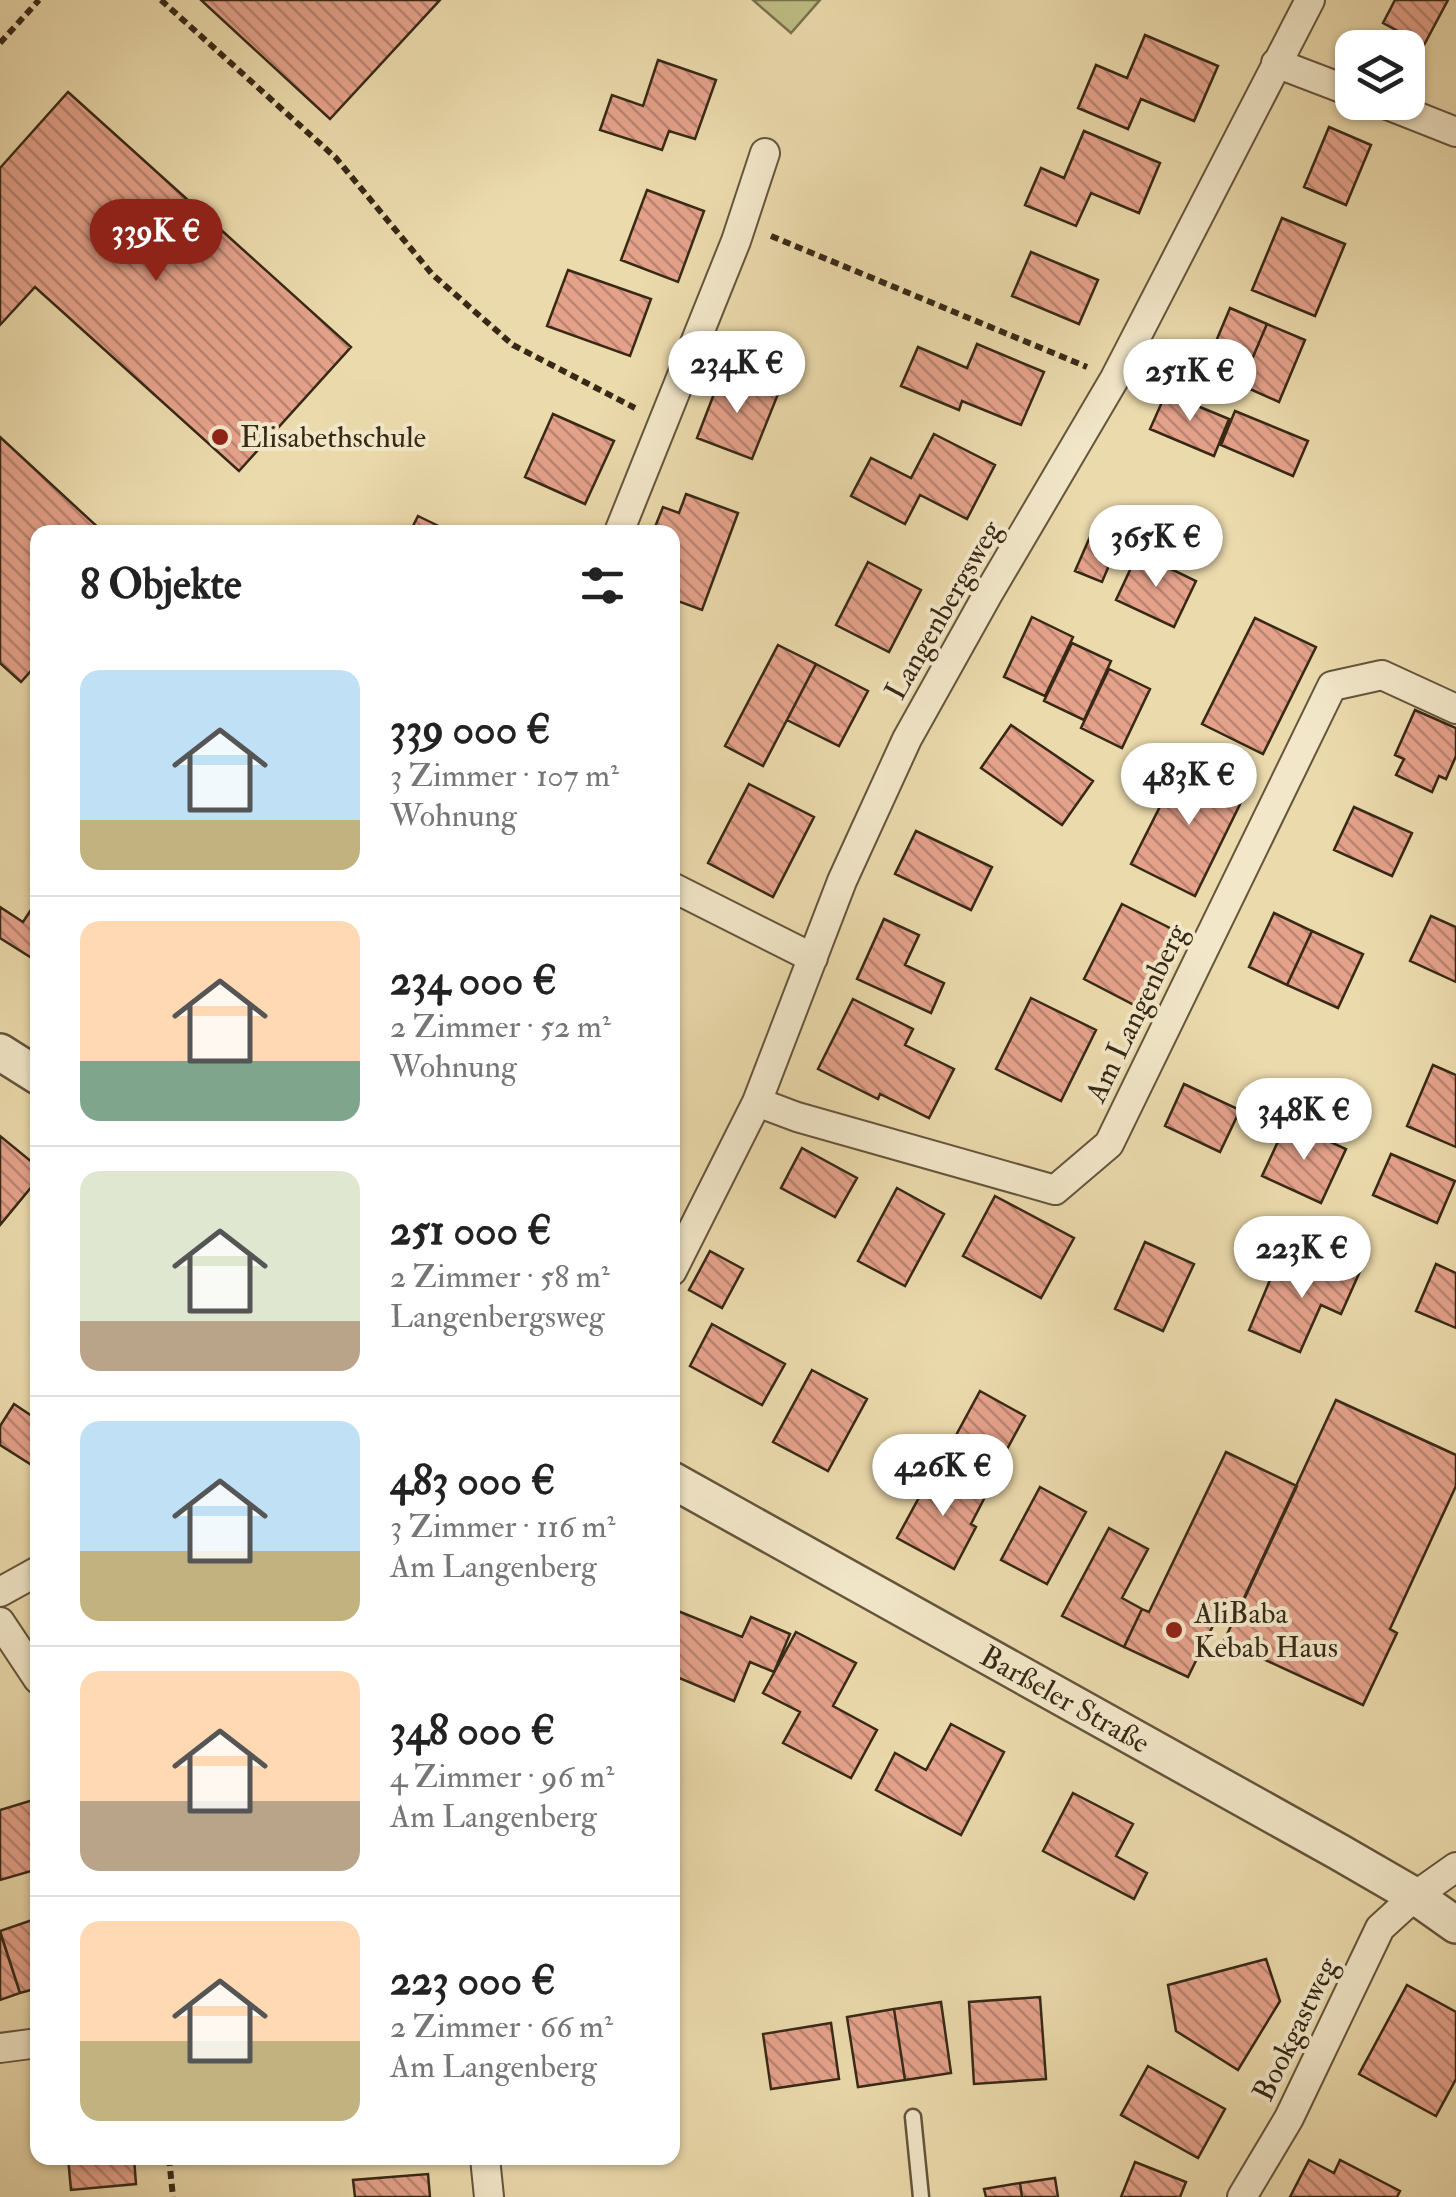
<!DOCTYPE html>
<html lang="de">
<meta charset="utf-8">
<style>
:root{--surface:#fff;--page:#f6f6f6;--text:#222;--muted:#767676;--line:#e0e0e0;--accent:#8f2418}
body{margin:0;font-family:"IM FELL Double Pica",serif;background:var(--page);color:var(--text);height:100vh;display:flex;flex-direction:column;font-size:38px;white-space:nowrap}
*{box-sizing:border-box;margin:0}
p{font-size:32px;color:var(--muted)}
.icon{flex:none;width:55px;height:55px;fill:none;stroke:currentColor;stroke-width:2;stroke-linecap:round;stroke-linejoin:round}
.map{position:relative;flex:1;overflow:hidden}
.drawer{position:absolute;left:30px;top:525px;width:650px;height:1640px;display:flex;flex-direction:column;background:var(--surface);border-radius:20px;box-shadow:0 2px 8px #0004}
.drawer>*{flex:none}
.buttons{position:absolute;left:1335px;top:30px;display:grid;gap:20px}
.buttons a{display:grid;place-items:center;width:90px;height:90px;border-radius:20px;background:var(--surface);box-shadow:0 2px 8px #0004;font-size:50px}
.price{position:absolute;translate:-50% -85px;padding:0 22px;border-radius:35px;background:#fff;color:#222;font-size:32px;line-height:65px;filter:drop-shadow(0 2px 5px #0008)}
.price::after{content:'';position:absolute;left:50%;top:60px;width:30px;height:22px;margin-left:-15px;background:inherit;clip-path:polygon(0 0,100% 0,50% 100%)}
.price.current{background:var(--accent);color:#fff}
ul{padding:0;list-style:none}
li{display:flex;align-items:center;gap:30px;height:250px;padding:0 50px}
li+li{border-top:2px solid var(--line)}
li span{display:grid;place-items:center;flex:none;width:280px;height:200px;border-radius:20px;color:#555}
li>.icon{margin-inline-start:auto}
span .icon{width:120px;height:120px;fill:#fffc;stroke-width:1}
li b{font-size:42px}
h2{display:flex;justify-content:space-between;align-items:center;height:120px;padding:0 50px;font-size:42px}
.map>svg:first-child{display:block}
</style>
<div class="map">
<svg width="1456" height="2197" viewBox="0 0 1456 2197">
<defs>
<pattern id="building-back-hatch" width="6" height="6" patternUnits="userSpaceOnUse" patternTransform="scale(2.5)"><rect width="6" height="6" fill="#e5a28b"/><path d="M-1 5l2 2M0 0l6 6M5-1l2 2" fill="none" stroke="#ba8471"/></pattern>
</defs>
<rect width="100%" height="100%" fill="#ebdaac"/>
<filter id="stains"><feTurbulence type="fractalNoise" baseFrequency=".002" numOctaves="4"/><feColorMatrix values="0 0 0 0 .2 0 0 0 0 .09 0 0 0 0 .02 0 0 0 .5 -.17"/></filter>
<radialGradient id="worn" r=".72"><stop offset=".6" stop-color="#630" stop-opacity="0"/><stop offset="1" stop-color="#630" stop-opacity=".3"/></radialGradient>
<path fill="#bebd85" stroke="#7a734e" stroke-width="2.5" d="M753,0H820L791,33Z"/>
<path fill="url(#building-back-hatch)" stroke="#372916" stroke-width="2.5" d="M201,0H440L330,119Z
M1395,0H1448L1424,45L1383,23Z
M1145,35L1218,66L1194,121L1141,99L1128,129L1078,108L1096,65L1127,78Z
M658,60L716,80L695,139L669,131L662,150L600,130L612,95L643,106Z
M68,92L351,347L239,471L35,287L0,325V168Z
M1329,127L1371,145L1346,205L1304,187Z
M1084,131L1160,163L1139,213L1091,193L1076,226L1025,205L1041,168L1064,178Z
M647,190L704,211L678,282L621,260Z
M1282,218L1345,244L1315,316L1252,290Z
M1031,252L1098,280L1079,324L1012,296Z
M568,270L651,299L630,356L547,326Z
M1230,308L1267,324L1241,385L1204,370Z
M1267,324L1305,340L1279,402L1241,385Z
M977,344L1044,372L1021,425L962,401L959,410L901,386L918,347L967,368Z
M722,373L778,394L752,459L697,438Z
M1166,393L1229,419L1214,456L1150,429Z
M1235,411L1308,441L1293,476L1221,445Z
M553,414L614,441L585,504L525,477Z
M934,434L995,465L967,519L920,495L905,524L851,496L871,458L911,478Z
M0,437L103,532H38V663L21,682L0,663Z
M686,494L738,513L702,610L672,599V532H653L663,507L679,513Z
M418,516L451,532H410Z
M1093,530L1119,542L1102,582L1075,571Z
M1138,553L1196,581L1174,627L1116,600Z
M868,562L921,590L889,652L836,625Z
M1032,617L1073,637L1045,696L1004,677Z
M1255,618L1316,647L1263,754L1202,724Z
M1072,643L1111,661L1084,720L1044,701Z
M778,645L816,664L763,766L725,746Z
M816,664L868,691L839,746L787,720Z
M1109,669L1150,689L1122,748L1081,728Z
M1415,710L1456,728V756L1446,779L1439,776L1432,792L1396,775L1404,759L1395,755Z
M1011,725L1093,781L1062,825L981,768Z
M1183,761L1246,792L1195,896L1131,864Z
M749,784L814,817L773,897L708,863Z
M1354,807L1412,833L1392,876L1334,850Z
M916,831L992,867L971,910L895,874Z
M38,899V962L0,938V907L23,922Z
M1122,904L1176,931L1138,1007L1084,979Z
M1274,913L1312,931L1287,985L1249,967Z
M1431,916L1456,927V982L1410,961Z
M884,919L919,935L905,965L944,983L931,1013L857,979Z
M1312,931L1363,954L1338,1008L1287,985Z
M1031,998L1096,1030L1061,1101L996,1069Z
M853,999L913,1029L905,1045L954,1069L929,1118L880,1094L878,1099L818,1069Z
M1433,1065L1456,1075V1147L1407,1126Z
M1184,1084L1240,1110L1220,1152L1165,1126Z
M1287,1122L1346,1149L1321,1203L1262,1176Z
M0,1136L38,1167V1179L0,1225Z
M802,1148L857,1178L835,1217L781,1188Z
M1391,1154L1455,1181L1437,1223L1373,1195Z
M897,1188L944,1214L905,1286L858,1261Z
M995,1196L1074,1238L1041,1298L963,1256Z
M1145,1242L1194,1264L1163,1331L1115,1309Z
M710,1251L743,1269L722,1308L689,1290Z
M1330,1255L1361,1269L1341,1314L1321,1305L1300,1352L1249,1330L1278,1261L1319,1279Z
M1436,1264L1456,1273V1328L1416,1311Z
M712,1324L785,1364L762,1405L690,1366Z
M812,1370L867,1399L828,1471L773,1442Z
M980,1391L1025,1416L993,1475L948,1450Z
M1336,1400L1456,1455V1486L1390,1629L1397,1633L1363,1705L1224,1641Z
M14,1404L32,1416L38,1407V1469L0,1445V1426Z
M1226,1452L1297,1486L1241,1606L1226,1599L1188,1677L1124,1647L1142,1609L1149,1612Z
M935,1468L986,1495L971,1524L976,1527L954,1569L897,1538Z
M1040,1487L1086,1512L1047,1584L1001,1560Z
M1109,1528L1148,1549L1122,1598L1142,1609L1124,1647L1062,1616Z
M673,1609L742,1637L751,1617L790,1634L774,1672L750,1662L734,1701L672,1675Z
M796,1632L856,1663L833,1706L877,1730L851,1778L783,1743L800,1712L763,1693Z
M951,1724L1004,1752L961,1835L876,1790L895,1753L926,1770Z
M1073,1793L1133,1824L1116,1856L1147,1873L1134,1899L1043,1851Z
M33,1800L38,1814V1869L0,1880V1810Z
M38,1918V1988L20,1993L0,1931Z
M0,1932L20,1993L0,2000Z
M1266,1959L1280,2001L1238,2070L1176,2031L1168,1985Z
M1407,1985L1456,2012V2079L1436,2116L1359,2074Z
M1040,1997L1046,2079L974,2084L969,2002Z
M941,2002L951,2073L905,2080L894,2009Z
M894,2009L905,2080L858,2087L847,2017Z
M831,2023L839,2079L771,2089L763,2034Z
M1148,2066L1225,2109L1198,2158L1121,2115Z
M68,2158H134L136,2184L71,2190Z
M1309,2160L1334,2173L1340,2160L1400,2191L1397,2197H1290Z
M1135,2162L1186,2182L1180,2197H1121Z
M428,2174L430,2197H355L353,2180Z
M1055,2178L1058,2197H1022L1020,2183Z
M1020,2183L1022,2197H986L984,2189Z"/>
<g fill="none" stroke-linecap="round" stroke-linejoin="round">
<defs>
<path id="service" d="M913,2117L921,2197"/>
<path id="minor" d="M1276,63L1352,92
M1380,102L1456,132
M619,532L736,241L765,153
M672,887L813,958
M757,1102L797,1117L1055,1190L1109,1144L1332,686L1382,675L1456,709
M672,1271L757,1102L842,881L907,739L988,594L1115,378L1310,0
M0,1592L38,1571
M0,1622L38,1679
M0,2048L38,2043
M485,2158L489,2197
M1242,2197L1289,2118L1380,1928L1415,1896L1456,1867"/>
<g id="tertiary">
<path d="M0,1052L38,1076"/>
<path id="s1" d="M672,1480L1339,1852L1415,1896L1456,1925"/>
</g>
</defs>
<use href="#service" stroke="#64553c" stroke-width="19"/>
<use href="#minor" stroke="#64553c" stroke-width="32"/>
<use href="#tertiary" stroke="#64553c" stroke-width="40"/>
<path stroke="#372916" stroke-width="6" stroke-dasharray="8 5" stroke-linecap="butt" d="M161,0L336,158L432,274L513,345L635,408
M0,43L39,0
M771,236L1087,367
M169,2158L173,2197"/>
<use href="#service" stroke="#f2e7c9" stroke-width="14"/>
<use href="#minor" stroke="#f2e7c9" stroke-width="28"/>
<use href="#tertiary" stroke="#f2e7c9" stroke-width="35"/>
</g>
<g fill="#8f2418" stroke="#f2e7c9" stroke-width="4">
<circle cx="220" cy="437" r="10"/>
<circle cx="1174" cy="1630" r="10"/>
</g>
<g text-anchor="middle" stroke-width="8" stroke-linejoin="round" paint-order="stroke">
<g font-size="30" fill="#372916" stroke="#f2e7c9" text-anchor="start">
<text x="240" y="447">Elisabethschule</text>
<text x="1194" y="1623">AliBaba<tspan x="1194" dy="34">Kebab Haus</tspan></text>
</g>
<g font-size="30" fill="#372916" stroke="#f2e7c9">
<text transform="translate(943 610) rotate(-60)" y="10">Langenbergsweg</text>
<text transform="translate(1136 1013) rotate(-64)" y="10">Am Langenberg</text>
<text dy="10" stroke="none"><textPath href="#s1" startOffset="450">Barßeler Straße</textPath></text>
<text transform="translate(1295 2029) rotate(-64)" y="10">Bookgastweg</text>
</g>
</g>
<rect width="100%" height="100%" filter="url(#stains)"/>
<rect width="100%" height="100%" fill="url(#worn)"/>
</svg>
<div class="buttons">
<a><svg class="icon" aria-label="layers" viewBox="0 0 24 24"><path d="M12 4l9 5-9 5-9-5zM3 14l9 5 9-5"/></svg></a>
</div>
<b class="price current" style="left:156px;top:284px">339K €</b>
<b class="price" style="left:737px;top:416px">234K €</b>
<b class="price" style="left:1190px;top:424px">251K €</b>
<b class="price" style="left:1156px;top:590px">365K €</b>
<b class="price" style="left:1189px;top:828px">483K €</b>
<b class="price" style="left:1304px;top:1163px">348K €</b>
<b class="price" style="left:1302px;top:1301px">223K €</b>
<b class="price" style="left:943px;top:1519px">426K €</b>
<section class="drawer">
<h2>8 Objekte<svg class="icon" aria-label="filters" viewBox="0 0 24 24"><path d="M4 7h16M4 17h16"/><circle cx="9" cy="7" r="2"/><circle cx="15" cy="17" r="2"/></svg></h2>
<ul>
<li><span style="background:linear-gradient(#bfe0f5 75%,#c2b280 0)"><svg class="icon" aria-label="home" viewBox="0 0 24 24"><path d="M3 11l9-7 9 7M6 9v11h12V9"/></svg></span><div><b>339 000 €</b><p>3 Zimmer · 107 m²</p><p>Wohnung</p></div></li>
<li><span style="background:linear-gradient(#ffd9b3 70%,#7fa58c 0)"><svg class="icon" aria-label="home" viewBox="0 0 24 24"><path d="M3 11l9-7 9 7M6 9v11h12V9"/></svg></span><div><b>234 000 €</b><p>2 Zimmer · 52 m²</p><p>Wohnung</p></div></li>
<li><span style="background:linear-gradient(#dfe7d0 75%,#b9a48a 0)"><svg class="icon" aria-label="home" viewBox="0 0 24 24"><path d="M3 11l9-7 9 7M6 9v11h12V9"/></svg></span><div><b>251 000 €</b><p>2 Zimmer · 58 m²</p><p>Langenbergsweg</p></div></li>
<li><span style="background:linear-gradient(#bfe0f5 65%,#c2b280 0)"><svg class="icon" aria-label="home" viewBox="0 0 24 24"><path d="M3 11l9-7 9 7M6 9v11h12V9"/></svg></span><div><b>483 000 €</b><p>3 Zimmer · 116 m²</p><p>Am Langenberg</p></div></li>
<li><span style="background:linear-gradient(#ffd9b3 65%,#b9a48a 0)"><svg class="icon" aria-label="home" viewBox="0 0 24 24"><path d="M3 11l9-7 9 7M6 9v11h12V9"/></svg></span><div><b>348 000 €</b><p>4 Zimmer · 96 m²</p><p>Am Langenberg</p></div></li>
<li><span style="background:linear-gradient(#ffd9b3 60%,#c2b280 0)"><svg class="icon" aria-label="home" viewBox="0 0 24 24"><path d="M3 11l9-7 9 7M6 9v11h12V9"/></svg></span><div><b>223 000 €</b><p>2 Zimmer · 66 m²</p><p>Am Langenberg</p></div></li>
</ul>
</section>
</div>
